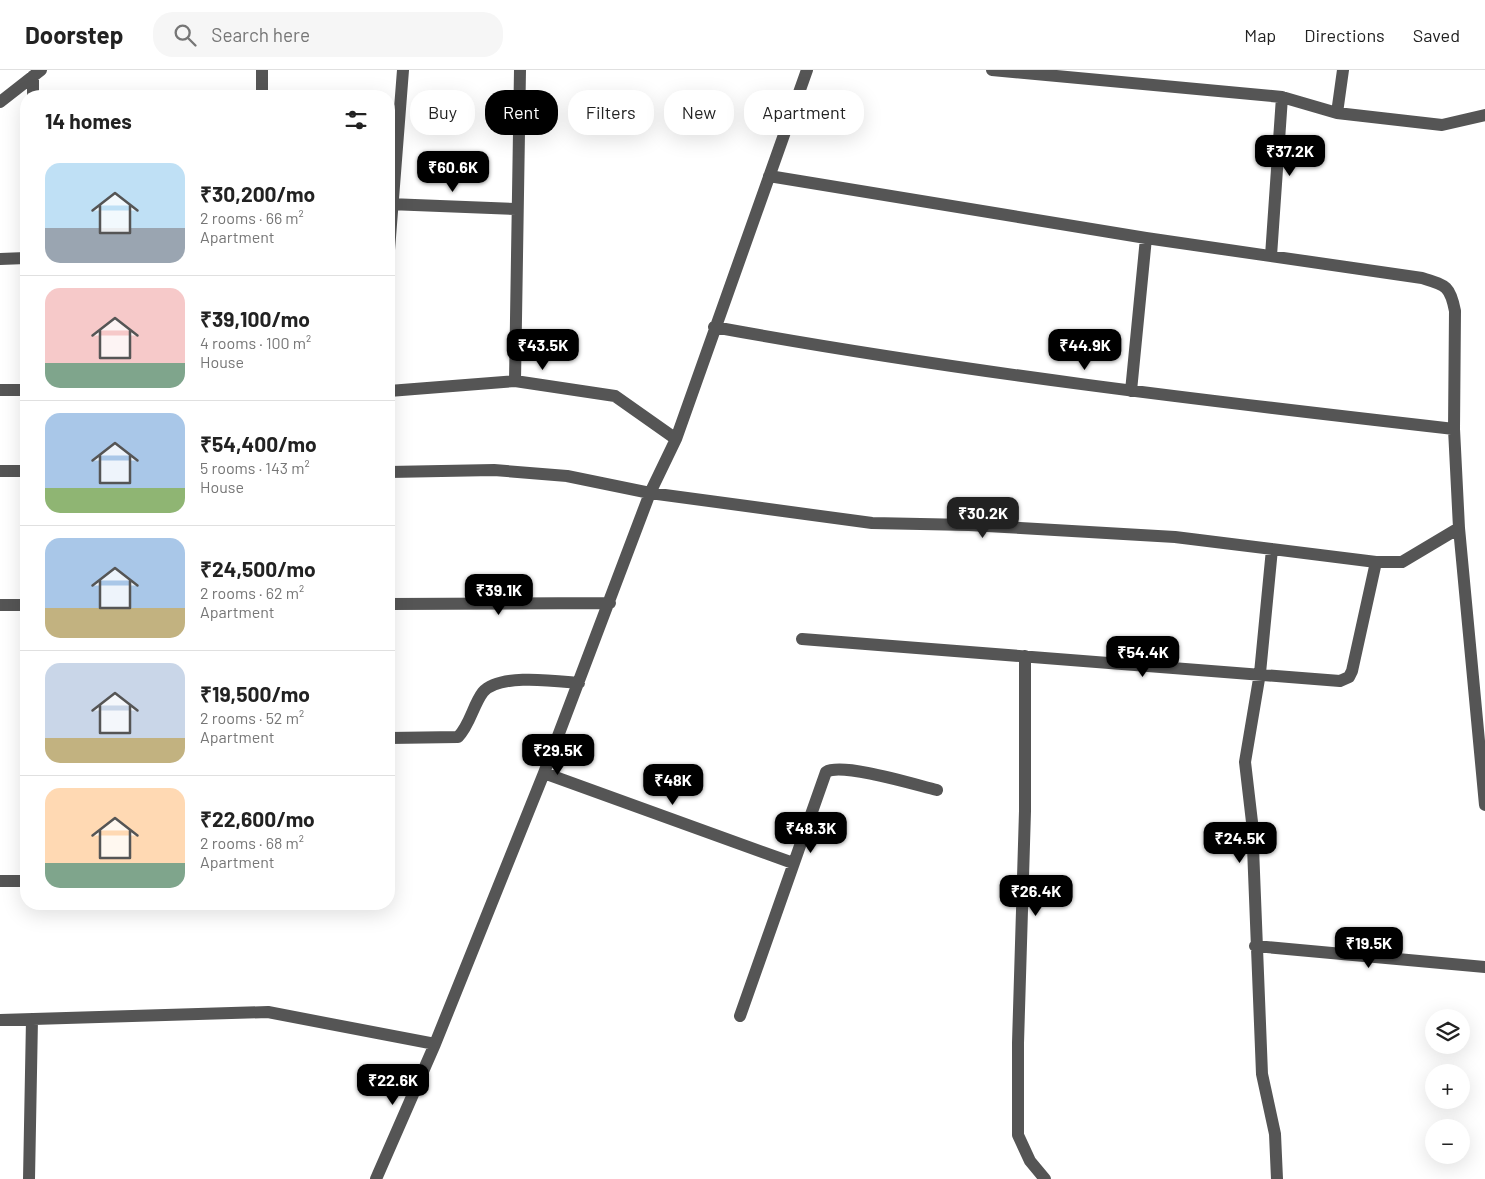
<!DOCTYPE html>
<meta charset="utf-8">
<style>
:root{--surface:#fff;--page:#f6f6f6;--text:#222;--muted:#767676;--line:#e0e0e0;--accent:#000}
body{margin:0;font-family:Barlow,sans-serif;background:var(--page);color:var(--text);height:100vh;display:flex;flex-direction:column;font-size:19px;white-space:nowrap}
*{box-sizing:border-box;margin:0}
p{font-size:16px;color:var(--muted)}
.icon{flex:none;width:28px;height:28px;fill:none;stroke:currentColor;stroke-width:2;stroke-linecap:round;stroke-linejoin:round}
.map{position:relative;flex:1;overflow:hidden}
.sheet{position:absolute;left:20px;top:20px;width:375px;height:820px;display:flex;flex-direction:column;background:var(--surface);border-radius:20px;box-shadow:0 5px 20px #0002}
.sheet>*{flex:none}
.guide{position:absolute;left:410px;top:20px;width:475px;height:45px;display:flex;gap:10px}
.fabs{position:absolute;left:1425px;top:939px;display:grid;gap:10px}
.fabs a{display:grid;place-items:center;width:45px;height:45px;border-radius:50%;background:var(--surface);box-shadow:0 5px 20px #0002;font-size:25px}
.price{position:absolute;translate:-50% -42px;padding:0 11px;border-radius:10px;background:var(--accent);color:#fff;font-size:16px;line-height:32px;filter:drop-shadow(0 1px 2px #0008)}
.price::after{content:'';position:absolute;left:50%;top:30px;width:15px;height:11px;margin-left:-8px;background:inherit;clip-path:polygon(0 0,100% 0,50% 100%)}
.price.active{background:#222;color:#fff}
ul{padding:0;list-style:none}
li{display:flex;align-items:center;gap:15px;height:125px;padding:0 25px}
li+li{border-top:1px solid var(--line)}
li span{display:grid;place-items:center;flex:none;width:140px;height:100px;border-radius:15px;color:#555}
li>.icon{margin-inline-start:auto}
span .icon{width:60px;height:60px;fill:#fffc;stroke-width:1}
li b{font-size:21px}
h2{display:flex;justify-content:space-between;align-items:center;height:60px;padding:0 25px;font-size:21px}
.chip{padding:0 18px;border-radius:20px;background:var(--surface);box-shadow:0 5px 20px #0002;font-size:18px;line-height:45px}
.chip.active{background:var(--accent);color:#fff}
header{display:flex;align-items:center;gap:30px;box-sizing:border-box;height:70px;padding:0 25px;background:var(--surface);border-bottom:1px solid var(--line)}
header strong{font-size:24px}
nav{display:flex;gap:28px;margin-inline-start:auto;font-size:18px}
.search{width:350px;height:45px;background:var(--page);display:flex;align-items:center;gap:12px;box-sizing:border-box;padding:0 18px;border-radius:20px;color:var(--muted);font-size:19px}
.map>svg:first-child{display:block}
</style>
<header>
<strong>Doorstep</strong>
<div class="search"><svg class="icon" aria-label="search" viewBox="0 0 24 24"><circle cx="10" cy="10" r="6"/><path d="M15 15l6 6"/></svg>Search here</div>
<nav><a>Map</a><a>Directions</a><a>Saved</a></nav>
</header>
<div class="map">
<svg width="1485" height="1109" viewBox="0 0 1485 1109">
<rect width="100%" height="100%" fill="#fff"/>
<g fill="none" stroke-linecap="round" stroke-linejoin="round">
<path stroke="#555" stroke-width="12" d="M992,0L1282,27L1337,43L1442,55L1485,45
M33,6V26
M262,26V0
M0,32L41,0
M1337,43L1343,0
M769,106L1146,168L1422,208C1445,215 1450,215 1455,241L1454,359L1459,458L1485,735
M389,134L516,139
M389,180L403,0
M1271,186L1282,27
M0,189L26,188
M714,257C960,302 1207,331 1454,359
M515,311L520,0
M0,320H26
M389,321L515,311L615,326L676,369
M1131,321L1146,168
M0,401H26
M389,402L494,400L567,406L650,423L872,453L969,455L1175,467L1376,492H1402L1459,458
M1272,479L1260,603L1245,692L1252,752L1262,1004L1275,1064L1277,1109
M389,534L610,533
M0,535H26
M802,569L1340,611L1349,607L1352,601L1376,492
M1025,586V741L1018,973V1065L1030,1091L1045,1109
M389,668L458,667C470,655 473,635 483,622C500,603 556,611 579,613
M544,703L793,793
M0,811H26
M1255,876L1485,897
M740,946L826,702C842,692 916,715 937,720
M0,950L268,942L435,974L544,703L650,423L676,369L807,0
M29,1109L32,949
M376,1109L435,974"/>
</g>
</svg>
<div class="fabs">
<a><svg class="icon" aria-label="layers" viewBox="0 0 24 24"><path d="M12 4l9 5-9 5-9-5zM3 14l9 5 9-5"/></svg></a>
<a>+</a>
<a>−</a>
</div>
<b class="price" style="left:1290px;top:107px">₹37.2K</b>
<b class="price" style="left:453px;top:123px">₹60.6K</b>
<b class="price" style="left:543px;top:301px">₹43.5K</b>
<b class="price" style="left:1085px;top:301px">₹44.9K</b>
<b class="price active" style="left:983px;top:469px">₹30.2K</b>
<b class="price" style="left:499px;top:546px">₹39.1K</b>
<b class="price" style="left:1143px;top:608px">₹54.4K</b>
<b class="price" style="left:558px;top:706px">₹29.5K</b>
<b class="price" style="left:673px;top:736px">₹48K</b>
<b class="price" style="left:811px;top:784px">₹48.3K</b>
<b class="price" style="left:1240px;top:794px">₹24.5K</b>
<b class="price" style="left:1036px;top:847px">₹26.4K</b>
<b class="price" style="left:1369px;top:899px">₹19.5K</b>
<b class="price" style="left:393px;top:1036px">₹22.6K</b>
<div class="guide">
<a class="chip">Buy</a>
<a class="chip active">Rent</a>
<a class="chip">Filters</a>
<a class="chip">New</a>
<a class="chip">Apartment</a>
</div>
<section class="sheet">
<h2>14 homes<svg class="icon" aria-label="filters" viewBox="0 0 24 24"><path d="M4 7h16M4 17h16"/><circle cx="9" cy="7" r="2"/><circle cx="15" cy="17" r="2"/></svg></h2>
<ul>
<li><span style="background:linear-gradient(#bfe0f5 65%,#9aa5b1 0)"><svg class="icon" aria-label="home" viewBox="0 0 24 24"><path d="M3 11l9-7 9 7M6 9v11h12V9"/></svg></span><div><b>₹30,200/mo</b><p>2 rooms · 66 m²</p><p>Apartment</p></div></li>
<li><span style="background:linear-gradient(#f6c9c9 75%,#7fa58c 0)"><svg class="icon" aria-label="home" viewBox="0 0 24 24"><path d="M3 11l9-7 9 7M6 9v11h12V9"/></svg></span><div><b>₹39,100/mo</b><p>4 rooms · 100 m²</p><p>House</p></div></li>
<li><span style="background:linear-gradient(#a9c7e8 75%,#8fb573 0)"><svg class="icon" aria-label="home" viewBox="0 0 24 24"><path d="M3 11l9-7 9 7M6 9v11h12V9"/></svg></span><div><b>₹54,400/mo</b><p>5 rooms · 143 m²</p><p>House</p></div></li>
<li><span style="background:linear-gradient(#a9c7e8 70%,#c2b280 0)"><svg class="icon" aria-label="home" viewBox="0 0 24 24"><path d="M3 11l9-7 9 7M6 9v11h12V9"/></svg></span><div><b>₹24,500/mo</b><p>2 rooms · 62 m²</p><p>Apartment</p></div></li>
<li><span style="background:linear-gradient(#c9d6e8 75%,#c2b280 0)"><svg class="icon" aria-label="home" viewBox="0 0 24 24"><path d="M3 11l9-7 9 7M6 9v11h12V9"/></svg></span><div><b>₹19,500/mo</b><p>2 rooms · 52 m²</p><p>Apartment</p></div></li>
<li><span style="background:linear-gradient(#ffd9b3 75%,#7fa58c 0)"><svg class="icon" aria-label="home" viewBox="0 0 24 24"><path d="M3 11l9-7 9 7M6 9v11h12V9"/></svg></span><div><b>₹22,600/mo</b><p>2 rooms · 68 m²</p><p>Apartment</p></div></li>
</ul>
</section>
</div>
